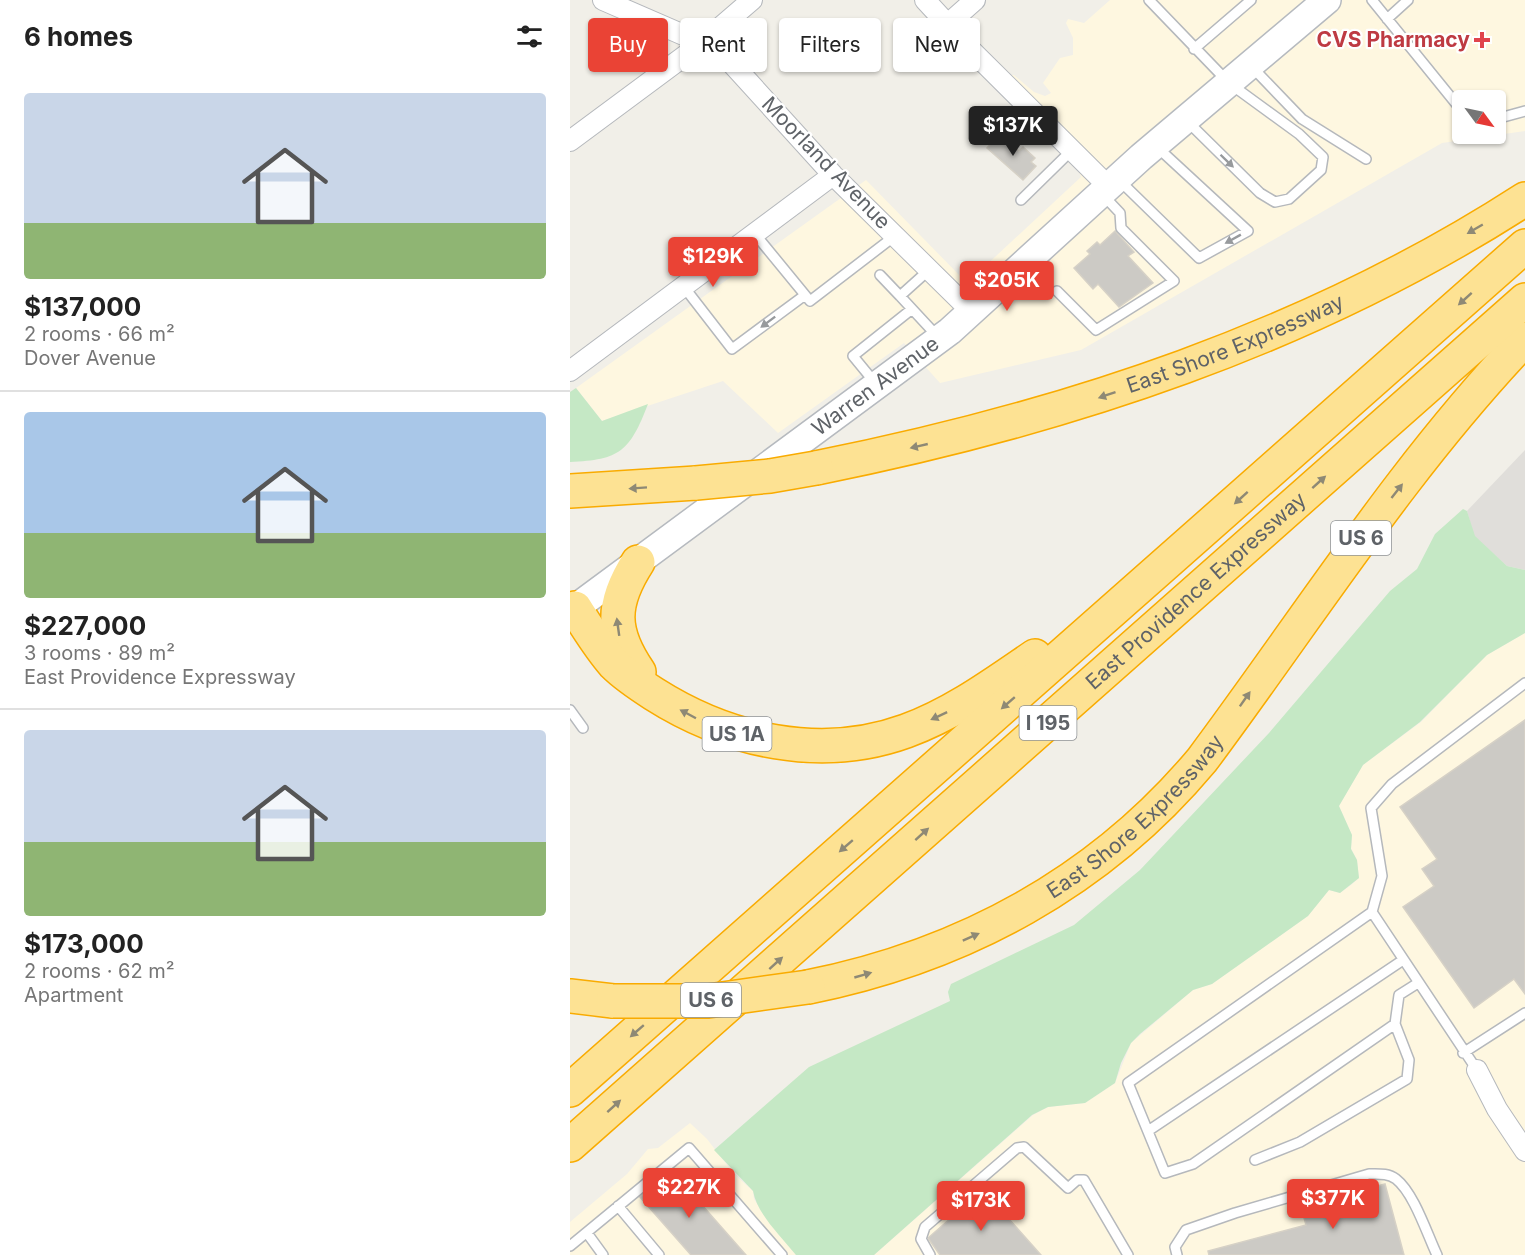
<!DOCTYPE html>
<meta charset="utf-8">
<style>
:root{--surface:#fff;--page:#f2f2f2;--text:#222;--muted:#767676;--line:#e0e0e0;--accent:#ea4335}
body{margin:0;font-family:Inter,sans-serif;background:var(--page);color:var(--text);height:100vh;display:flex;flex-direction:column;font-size:22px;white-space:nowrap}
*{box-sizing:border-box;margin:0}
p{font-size:20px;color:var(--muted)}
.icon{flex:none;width:33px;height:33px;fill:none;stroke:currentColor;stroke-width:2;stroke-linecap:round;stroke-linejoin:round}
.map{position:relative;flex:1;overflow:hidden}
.panel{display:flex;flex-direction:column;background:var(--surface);width:570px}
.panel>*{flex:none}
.guide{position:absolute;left:18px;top:18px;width:570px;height:54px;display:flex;gap:12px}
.needle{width:39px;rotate:123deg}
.tools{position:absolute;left:882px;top:90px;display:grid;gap:12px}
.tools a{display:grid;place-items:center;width:54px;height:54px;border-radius:6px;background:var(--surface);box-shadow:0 2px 4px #0004;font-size:30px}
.price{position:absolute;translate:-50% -51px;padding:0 14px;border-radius:6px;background:var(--accent);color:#fff;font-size:20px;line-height:39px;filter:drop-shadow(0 2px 3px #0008)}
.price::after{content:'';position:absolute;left:50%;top:36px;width:18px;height:14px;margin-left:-9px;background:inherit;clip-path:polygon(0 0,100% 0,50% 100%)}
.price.current{background:#222;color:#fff}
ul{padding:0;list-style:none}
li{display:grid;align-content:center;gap:12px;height:318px;padding:0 24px}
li+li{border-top:2px solid var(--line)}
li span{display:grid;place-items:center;height:186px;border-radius:6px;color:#555}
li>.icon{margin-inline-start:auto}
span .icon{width:108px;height:108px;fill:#fffc;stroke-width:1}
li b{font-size:26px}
h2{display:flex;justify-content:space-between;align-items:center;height:72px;padding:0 24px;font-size:26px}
.chip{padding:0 21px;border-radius:6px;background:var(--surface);box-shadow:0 2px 4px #0004;font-size:21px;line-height:54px}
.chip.current{background:var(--accent);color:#fff}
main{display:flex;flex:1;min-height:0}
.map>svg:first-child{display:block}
</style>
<main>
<section class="panel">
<h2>6 homes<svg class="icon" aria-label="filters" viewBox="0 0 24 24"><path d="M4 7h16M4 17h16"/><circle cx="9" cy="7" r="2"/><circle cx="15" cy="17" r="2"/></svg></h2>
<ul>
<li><span style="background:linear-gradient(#c9d6e8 70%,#8fb573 0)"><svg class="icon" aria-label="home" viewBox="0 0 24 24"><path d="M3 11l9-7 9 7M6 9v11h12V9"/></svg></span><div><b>$137,000</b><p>2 rooms · 66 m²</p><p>Dover Avenue</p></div></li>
<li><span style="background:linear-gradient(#a9c7e8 65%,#8fb573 0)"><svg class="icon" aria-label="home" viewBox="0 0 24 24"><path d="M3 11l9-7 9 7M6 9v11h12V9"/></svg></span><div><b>$227,000</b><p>3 rooms · 89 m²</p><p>East Providence Expressway</p></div></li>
<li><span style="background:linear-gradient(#c9d6e8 60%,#8fb573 0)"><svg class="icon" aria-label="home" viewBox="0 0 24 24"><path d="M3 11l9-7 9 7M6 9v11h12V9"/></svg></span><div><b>$173,000</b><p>2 rooms · 62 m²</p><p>Apartment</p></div></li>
</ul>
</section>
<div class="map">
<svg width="955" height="1255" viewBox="0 0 955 1255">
<rect width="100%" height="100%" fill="#f1efe8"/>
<path fill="#fef7e0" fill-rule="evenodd" d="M540,0H955V131L872,143L511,350L370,383L334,343L208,433L153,381L32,421L6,388L296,180L397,283L511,177L501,151L437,85L441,75H444L464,92L475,96L481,93L473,83L490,58L503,55V38L496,23L498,19L514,23ZM892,100H926V134H892Z
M955,633V1255H304L463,1115L478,1107L515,1103L545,1083L561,1043L623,990L642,984L738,916L759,890L770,893L781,885L789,878L787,860L781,848L782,835L769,806L793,765L851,722L917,655Z
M120,1123L137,1139L164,1174L183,1191L184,1199L197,1219L226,1255H0V1222L57,1174L78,1149L88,1148Z"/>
<path fill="#e0deda" d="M955,450V570L937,566L904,536L897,511Z"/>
<path fill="#c5e8c5" d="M6,388L32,421L78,404C60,451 50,460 0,462V392Z
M893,509L897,511L905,536L937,566L955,570V633L917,655L850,722L793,765L769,806L782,835L781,849L787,860L789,878L770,893L759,890L738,916L642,984L623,990L570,1034L561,1043L551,1063L545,1083L515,1103L478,1107L462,1115L304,1255H226C211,1236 187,1214 183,1191L144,1150L239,1067L380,1001L378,992L381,984L504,925L570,870L699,733L820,591L847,569L865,534Z"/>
<path fill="#cccac5" stroke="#d6d1c6" stroke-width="1.5" d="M430,134L449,151L453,147L465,158L461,162L466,166L453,180L417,148Z
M545,231L564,252L558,256L583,283L549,307L528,284L523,289L504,268L520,254L517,251L527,242L530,245Z
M955,720V994L944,979L904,1008L833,907L864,886L852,869L867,859L830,807Z
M102,1171L176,1255H121L70,1197Z
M815,1184L834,1255H639L638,1251L736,1225L731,1207Z
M413,1190L471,1255H370L358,1238Z"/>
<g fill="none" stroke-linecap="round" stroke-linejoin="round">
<defs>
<path id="service" d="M579,0L659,83L729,134L753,157L751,170L719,199L705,202L690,193L617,121
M802,0L892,111
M817,19L838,0
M624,49L681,0
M682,67L732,119L796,159
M926,119L955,111
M550,181L629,258L678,231L587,147
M451,200L502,150
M185,234L240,301L326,235
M360,269L330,296L368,337
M310,275L330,296
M114,287L162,349L235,295
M487,291L526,330L604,281L551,228L550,213L533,195
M306,384L283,356L342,309
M0,710L13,728
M802,912L558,1083L595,1173L623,1164L825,1024L829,995L848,983
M893,1053L955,1013
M907,1070L802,912L812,876L801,808L822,784L955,683
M578,1131L833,960
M685,1160L730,1142L837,1079L839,1060L825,1024
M48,1206L89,1255
M17,1233L33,1255
M0,1246L119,1148L212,1255
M360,1255L351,1239L355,1227L447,1148L454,1147L498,1188L507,1180H514L558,1255
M607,1255L605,1247L616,1230L665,1213L799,1174C809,1174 818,1173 826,1179C844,1193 857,1234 867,1255"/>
<path id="minor" d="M33,0L132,43L155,56L263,175L402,312
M355,0L402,51L539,187
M378,24L405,0
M0,141L132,43L182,0
M0,371L263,175
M907,1070L927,1109L955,1151"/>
<g id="secondary">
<path id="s1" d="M0,612L380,331L571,157L757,0"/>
</g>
<g id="motorway">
<path id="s2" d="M246,468C496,418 740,338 955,199"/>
<path d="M0,491L126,483"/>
<path d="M68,562C41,604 41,631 69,672"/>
<path d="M5,608C17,627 29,647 44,664C56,676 70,685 84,694C158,741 251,762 336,731C383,714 424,684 465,656"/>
<path id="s3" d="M238,987C393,956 530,882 632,760C738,618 832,468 955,339"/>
<path d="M0,996L43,1001"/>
<path d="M0,1090L955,246"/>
<path id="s4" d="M0,1145L955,300"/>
</g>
</defs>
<use href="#service" stroke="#b5b8bc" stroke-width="12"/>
<use href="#minor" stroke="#b5b8bc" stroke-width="22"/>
<use href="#secondary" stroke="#b6babf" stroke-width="30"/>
<use href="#motorway" stroke="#f9ab00" stroke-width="36"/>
<use href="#service" stroke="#fff" stroke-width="9"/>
<use href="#minor" stroke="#fff" stroke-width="20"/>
<use href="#secondary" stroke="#fff" stroke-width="27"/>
<use href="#motorway" stroke="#fde293" stroke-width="33"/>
<defs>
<path id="motorway-bridge" d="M126,483L200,476L246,468
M43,1001H138L238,987"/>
</defs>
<use href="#motorway-bridge" stroke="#f9ab00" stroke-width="36" stroke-linecap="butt"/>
<use href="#motorway-bridge" stroke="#fde293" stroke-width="33"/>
</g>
<defs><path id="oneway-solid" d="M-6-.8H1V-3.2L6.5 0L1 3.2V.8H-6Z" transform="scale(1.5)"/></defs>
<g fill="#979a9d">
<use href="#oneway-solid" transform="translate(657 161) rotate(44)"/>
<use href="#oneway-solid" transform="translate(663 239) rotate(151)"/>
<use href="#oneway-solid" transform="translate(198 322) rotate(143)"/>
</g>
<g fill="#8e8975">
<use href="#oneway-solid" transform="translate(905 229) rotate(150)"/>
<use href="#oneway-solid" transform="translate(895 299) rotate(138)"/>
<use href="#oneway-solid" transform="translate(537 395) rotate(161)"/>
<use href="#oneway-solid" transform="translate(349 446) rotate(167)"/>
<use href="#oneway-solid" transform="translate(749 482) rotate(-42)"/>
<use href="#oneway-solid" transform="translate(68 488) rotate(176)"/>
<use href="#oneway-solid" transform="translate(827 491) rotate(-52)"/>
<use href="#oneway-solid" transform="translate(671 498) rotate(138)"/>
<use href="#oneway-solid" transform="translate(48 627) rotate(-98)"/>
<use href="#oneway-solid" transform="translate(675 699) rotate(-55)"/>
<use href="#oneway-solid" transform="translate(438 703) rotate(139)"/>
<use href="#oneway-solid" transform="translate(118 714) rotate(-152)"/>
<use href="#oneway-solid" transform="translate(369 716) rotate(155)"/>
<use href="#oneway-solid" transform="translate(352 834) rotate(-42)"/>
<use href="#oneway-solid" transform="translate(276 846) rotate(139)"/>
<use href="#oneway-solid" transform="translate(401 937) rotate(-24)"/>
<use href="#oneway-solid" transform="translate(206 963) rotate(-42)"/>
<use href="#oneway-solid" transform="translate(293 975) rotate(-16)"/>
<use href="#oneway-solid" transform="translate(67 1031) rotate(139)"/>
<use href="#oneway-solid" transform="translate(44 1106) rotate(-42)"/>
</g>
<path fill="#e0444e" stroke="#fff" stroke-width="2" d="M909 31h6v6h6v6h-6v6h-6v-6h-6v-6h6z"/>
<g text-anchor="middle" stroke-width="4.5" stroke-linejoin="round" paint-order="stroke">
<g fill="#fff" stroke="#8f9295" stroke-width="1.5">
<rect x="761" y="521" width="60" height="34" rx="4.5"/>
<rect x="449.5" y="706" width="57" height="34" rx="4.5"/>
<rect x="132.5" y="717" width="69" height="34" rx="4.5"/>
<rect x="111" y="983" width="60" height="34" rx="4.5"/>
</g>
<g font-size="20" font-weight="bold" fill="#5f6368">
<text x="791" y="545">US 6</text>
<text x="478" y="730">I 195</text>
<text x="167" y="741">US 1A</text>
<text x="141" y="1007">US 6</text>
</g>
<g font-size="21" font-weight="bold" fill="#be3a42" stroke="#fff" text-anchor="end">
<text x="900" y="47">CVS Pharmacy</text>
</g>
<g font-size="21" fill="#5f6368" stroke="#fff">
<text transform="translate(256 163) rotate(46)" y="7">Moorland Avenue</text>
<text dy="7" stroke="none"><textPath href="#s2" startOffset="438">East Shore Expressway</textPath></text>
<text dy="7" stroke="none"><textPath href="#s1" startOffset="380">Warren Avenue</textPath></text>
<text dy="7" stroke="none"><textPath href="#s4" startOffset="836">East Providence Expressway</textPath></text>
<text dy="7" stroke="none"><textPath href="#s3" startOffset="376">East Shore Expressway</textPath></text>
</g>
</g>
</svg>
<div class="tools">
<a><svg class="needle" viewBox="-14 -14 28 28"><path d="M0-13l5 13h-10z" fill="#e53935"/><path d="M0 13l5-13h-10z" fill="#767676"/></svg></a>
</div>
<b class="price current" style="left:443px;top:157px">$137K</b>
<b class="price" style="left:143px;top:288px">$129K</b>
<b class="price" style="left:437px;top:312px">$205K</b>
<b class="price" style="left:119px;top:1219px">$227K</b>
<b class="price" style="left:763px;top:1230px">$377K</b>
<b class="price" style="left:411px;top:1232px">$173K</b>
<div class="guide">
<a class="chip current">Buy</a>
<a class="chip">Rent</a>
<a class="chip">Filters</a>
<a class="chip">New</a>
</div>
</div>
</main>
